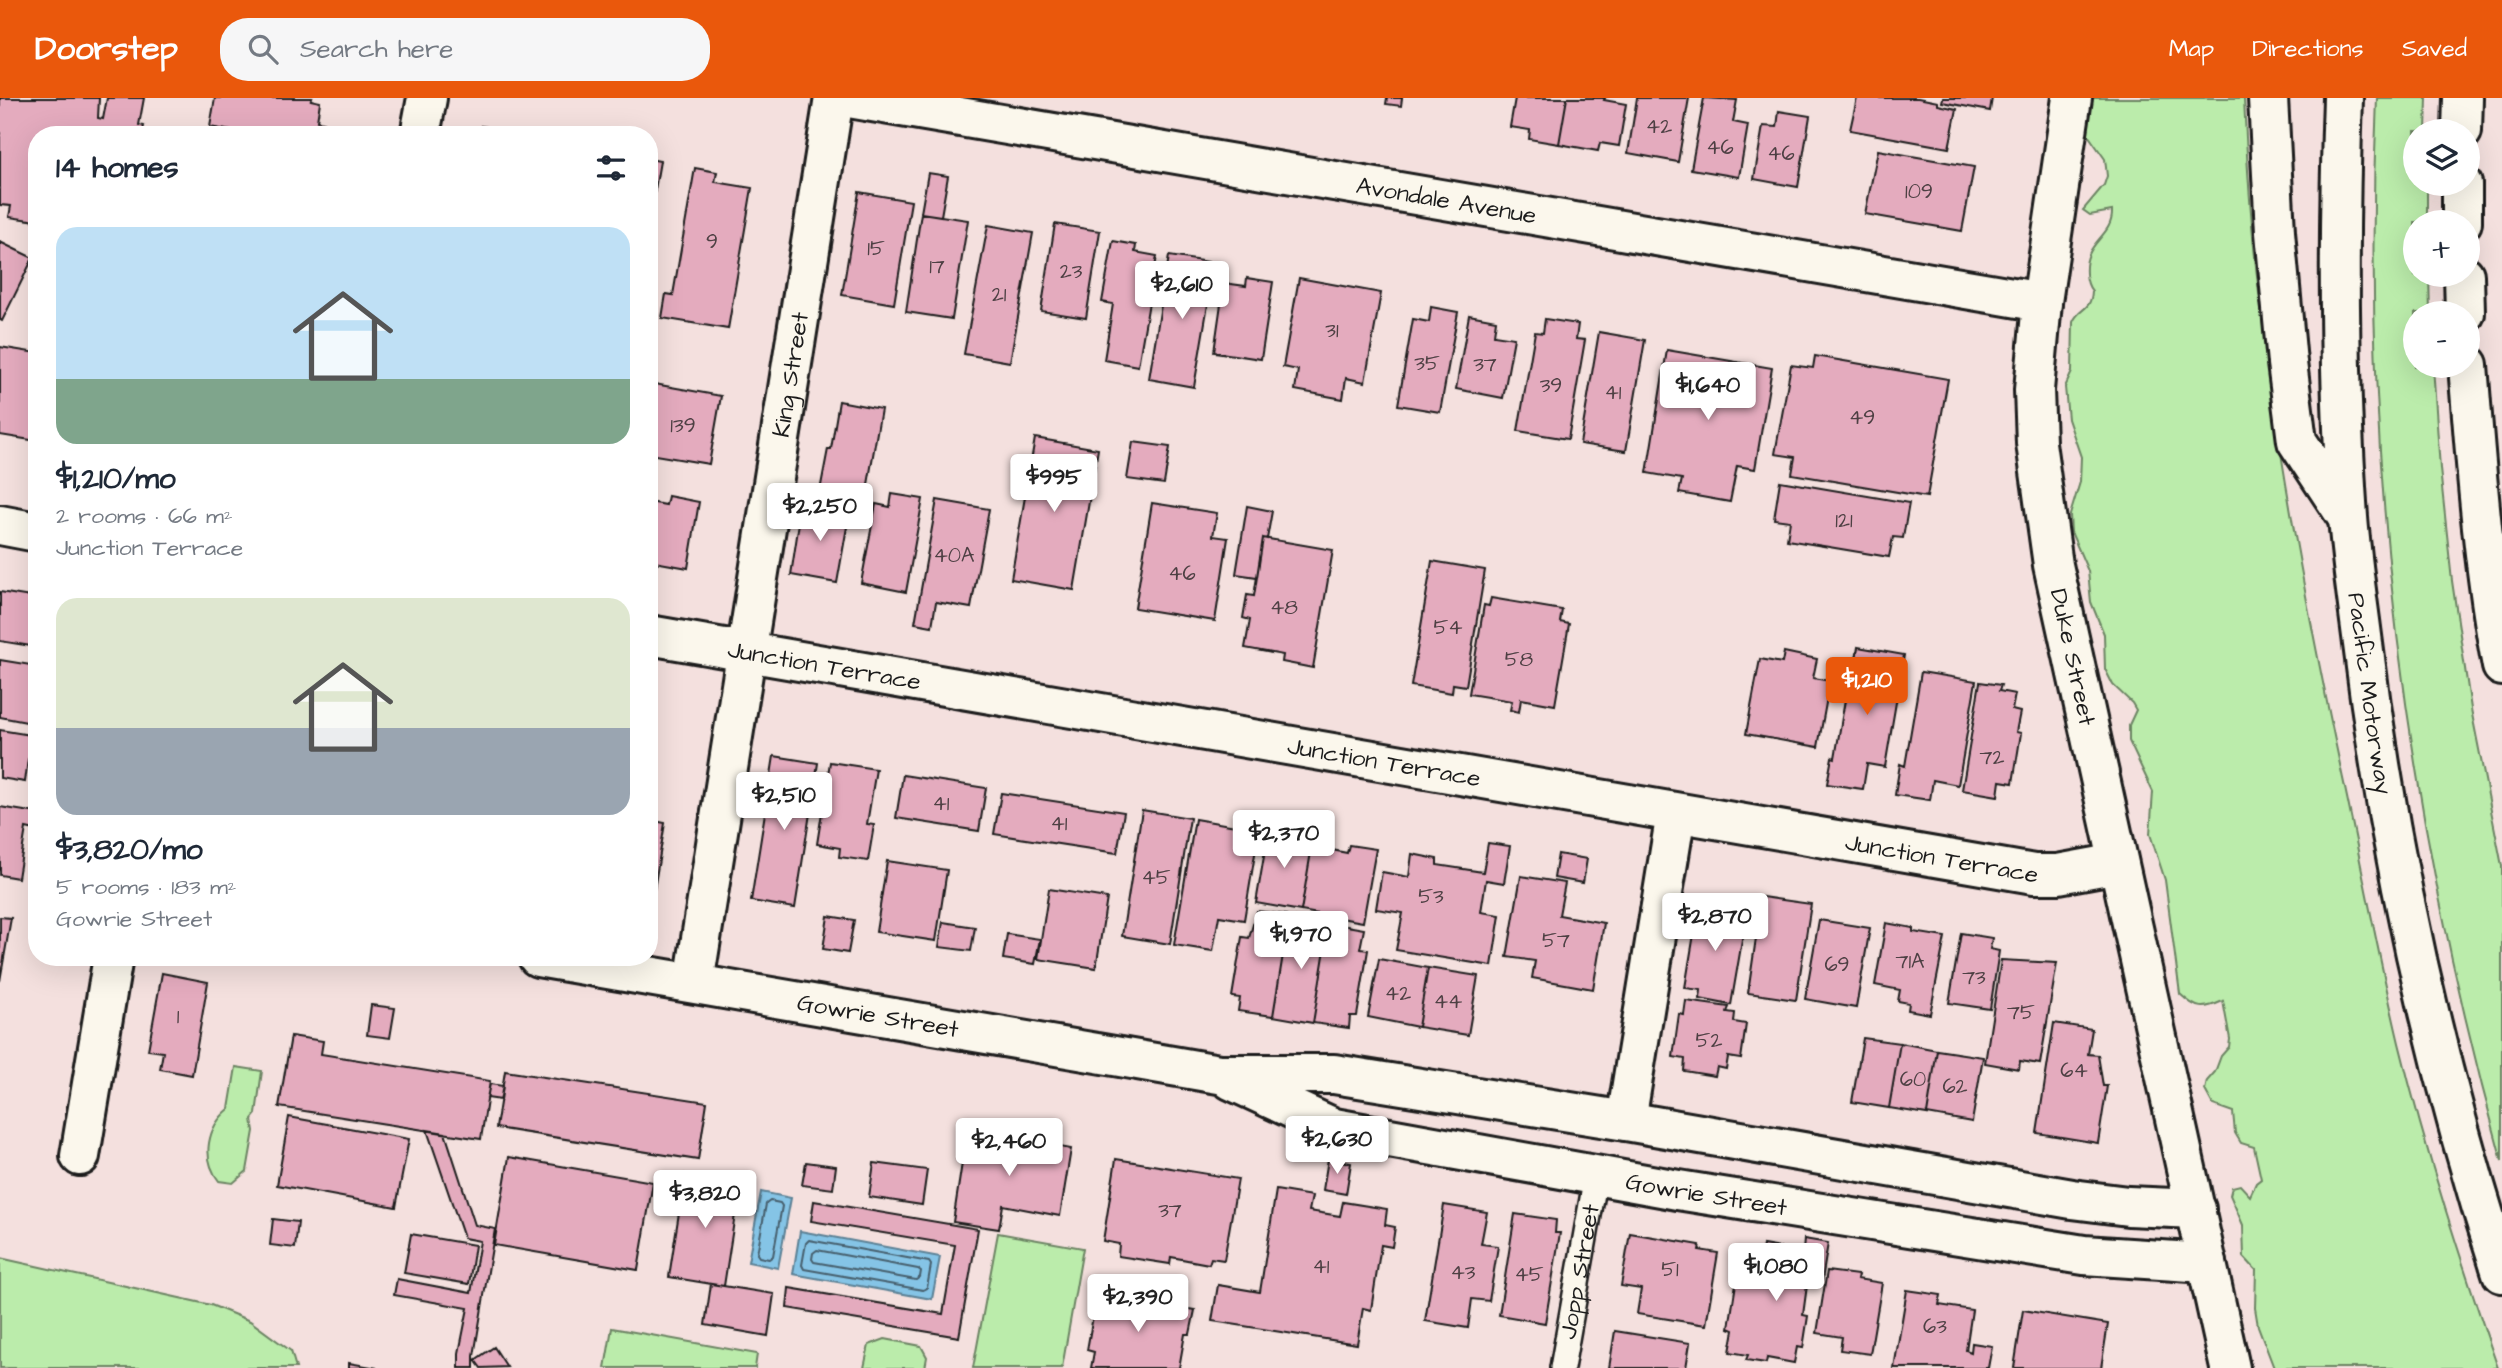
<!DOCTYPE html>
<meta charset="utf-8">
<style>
:root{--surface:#fff;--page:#f6f6f7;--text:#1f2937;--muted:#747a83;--accent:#ea580c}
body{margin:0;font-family:"Architects Daughter",sans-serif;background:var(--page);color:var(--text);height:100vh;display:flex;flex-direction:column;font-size:26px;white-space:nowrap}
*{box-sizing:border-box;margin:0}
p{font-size:23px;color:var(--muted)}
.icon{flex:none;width:38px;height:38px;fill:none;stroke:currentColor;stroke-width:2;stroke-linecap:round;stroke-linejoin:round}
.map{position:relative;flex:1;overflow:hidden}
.sheet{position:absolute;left:28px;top:28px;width:630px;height:840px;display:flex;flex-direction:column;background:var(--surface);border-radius:28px;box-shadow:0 7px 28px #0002}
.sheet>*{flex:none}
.controls{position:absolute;left:2403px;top:21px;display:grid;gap:14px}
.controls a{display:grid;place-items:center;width:77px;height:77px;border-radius:50%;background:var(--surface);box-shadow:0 7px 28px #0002;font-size:35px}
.price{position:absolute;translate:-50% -60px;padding:0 16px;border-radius:7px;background:#fff;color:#222;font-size:23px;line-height:46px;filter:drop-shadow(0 2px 4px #0008)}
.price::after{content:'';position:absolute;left:50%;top:42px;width:21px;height:16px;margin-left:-10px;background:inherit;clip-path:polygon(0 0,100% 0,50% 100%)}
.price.active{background:var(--accent);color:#fff}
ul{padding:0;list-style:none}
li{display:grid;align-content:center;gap:14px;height:371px;padding:0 28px}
li span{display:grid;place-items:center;height:217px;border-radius:21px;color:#555}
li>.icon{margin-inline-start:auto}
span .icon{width:126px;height:126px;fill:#fffc;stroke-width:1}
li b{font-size:30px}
h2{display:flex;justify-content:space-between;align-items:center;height:84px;padding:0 28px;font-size:30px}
header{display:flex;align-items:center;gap:42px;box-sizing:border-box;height:98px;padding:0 35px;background:var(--accent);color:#fff}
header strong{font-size:33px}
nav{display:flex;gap:38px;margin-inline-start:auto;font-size:24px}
.search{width:490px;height:63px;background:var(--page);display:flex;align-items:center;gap:18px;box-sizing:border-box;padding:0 24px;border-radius:28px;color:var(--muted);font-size:26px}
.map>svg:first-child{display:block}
</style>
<header>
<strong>Doorstep</strong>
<div class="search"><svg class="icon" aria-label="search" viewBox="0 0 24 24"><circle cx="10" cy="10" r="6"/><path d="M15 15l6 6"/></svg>Search here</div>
<nav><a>Map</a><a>Directions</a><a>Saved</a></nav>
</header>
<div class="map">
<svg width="2502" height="1270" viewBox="0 0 2502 1270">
<rect width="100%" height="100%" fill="#f4e0de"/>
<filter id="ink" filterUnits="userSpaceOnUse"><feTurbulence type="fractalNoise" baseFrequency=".0143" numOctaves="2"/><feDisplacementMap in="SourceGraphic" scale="14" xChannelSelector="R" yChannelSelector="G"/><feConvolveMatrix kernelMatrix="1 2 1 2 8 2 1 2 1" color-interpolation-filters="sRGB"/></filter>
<g filter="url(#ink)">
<path fill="#bbecab" stroke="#6c8464" stroke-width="2" d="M2086,0H2244C2247,65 2251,130 2259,195C2278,361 2310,527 2345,690C2363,775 2379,861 2399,945C2426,1056 2461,1163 2498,1270H2274L2258,1228L2255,1210L2256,1172L2244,1159L2243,1127L2230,1097L2232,1089L2240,1087L2250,1098L2256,1085L2261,1081L2254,1049L2241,1045L2235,1035L2233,1014L2213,1007L2205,992L2207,983L2215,974L2221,958L2229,949L2230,941L2223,903C2203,912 2197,912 2180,896L2165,782L2150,736L2153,694L2129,643V627L2136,612L2132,605L2113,587L2105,571L2104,536L2091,504L2088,473L2071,434L2070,417L2080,384L2081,359L2068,321L2065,289L2072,274L2073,224C2079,209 2091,214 2092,193C2085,185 2084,167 2089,156C2096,140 2113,133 2112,113L2090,117L2083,112L2104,87L2107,78L2105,61L2086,34Z
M2377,0H2427L2426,33H2415V86H2427V124H2415V177H2429L2430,215H2415V268H2433L2440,371L2452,483L2471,611L2502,768V1063C2406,717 2360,360 2377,0Z
M236,969L262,973L256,1016L252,1021L254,1033L247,1073L233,1085L219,1083C201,1060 207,1029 229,1011Z
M998,1135L1083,1150L1062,1270H973Z
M0,1160L211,1207L250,1223L291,1253L296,1270H0Z
M612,1230L757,1256L755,1270H605Z
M885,1241L921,1248L927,1259L925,1270H864L869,1247Z"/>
<path fill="#85c4e6" stroke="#5b8195" stroke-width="2" d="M761,1094L791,1100L778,1170L748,1164Z
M800,1133L940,1159L932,1201L793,1176Z"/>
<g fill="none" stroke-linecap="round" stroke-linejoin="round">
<path stroke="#465f6d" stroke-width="2" d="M770,1103L780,1105L782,1108L773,1158L769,1161L759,1159L757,1156L766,1106Z
M809,1142L929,1164L931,1167L927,1190L923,1192L804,1171L802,1167L806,1145Z
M817,1152L918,1171L921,1173L920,1179L916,1182L814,1164L812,1161L813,1155Z"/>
</g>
<path fill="#e4abbe" stroke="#1c1c1c" stroke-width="2" d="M0,0H99L98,20L103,21L107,0H144L139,27L144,28L142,37H37V123L9,119L11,108L0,107Z
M215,0H312L311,2L320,4L317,23L324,24L322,37H253L210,29Z
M1387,0H1402L1401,8L1386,6Z
M1515,0H1567L1559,46L1529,41L1530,32L1510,29Z
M1567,0H1605L1604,2L1626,6L1619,48L1600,45L1598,53L1559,46Z
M1637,0H1689L1678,64L1628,55Z
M1704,0L1737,2L1733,24L1748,27L1739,79L1691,71Z
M1857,0H1918L1938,4V7L1957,11L1949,50L1850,32Z
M1943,0H1992L1990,13L1942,4Z
M1779,13L1810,18L1798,89L1754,81L1763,28L1777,29Z
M481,28L531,36V37H479Z
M1878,52L1974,69L1962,133L1865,116Z
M649,61L660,63L649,126Z
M695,70L717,74L715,84L752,90L728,231L662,220L666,196L673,197Z
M928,75L948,78L941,118L921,115Z
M859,94L911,103L894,206L842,197Z
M921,115L968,122L952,221L906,214Z
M1055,126L1100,133L1086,220L1041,213Z
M988,127L1033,135L1010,264L964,256Z
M1113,143L1136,147L1135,154L1157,158L1138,268L1104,262L1113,206L1102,204Z
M0,144L33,160L2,223L0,222Z
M1169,158L1215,165L1194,289L1149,281Z
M1247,180L1273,184L1261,261L1214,254L1224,185L1246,188Z
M1299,180L1381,195L1365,284L1346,280L1343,301L1295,292L1298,272L1283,269Z
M1431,209L1458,214L1440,314L1398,307L1413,221L1429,224Z
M1469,217L1496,222L1494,237L1514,240L1503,300L1456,291Z
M1545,221L1578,226L1576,241L1585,242L1568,341L1518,333L1535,234L1543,235Z
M1599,234L1645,242L1626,353L1580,346Z
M0,249L37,255V343L0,337Z
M1667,252L1772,270L1755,371L1737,368L1730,404L1679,395L1682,381L1647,375Z
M1815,258L1948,281L1927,399L1792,376L1795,359L1775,356L1791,267L1813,270Z
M649,285L721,298L709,366L649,356Z
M839,303L881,311L865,404L819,398L828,351H831Z
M1035,340L1098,351L1074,492L1011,481Z
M1133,344L1170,349L1164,386L1127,381Z
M1780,383L1909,405L1903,440L1893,439L1889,459L1787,442L1790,423L1774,421Z
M892,396L923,401L906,494L861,485L876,406L890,409Z
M668,398L699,404L688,470L649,463V404L666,407Z
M937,402L989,411L971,510L936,504L932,528L915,525Z
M802,405L850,412L837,485L791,477Z
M1152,405L1217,415L1213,438L1228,440L1215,523L1135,510Z
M1247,408L1272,413L1267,441L1263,440L1257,479L1236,476Z
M1263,440L1333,452L1313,570L1282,564L1283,557L1245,550L1250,522L1243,520L1247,497L1254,498Z
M1432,463L1485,472L1466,588L1453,586L1452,595L1411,588Z
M0,494L37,500V549L0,543Z
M1491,500L1562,512L1560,524L1569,526L1555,607L1521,601L1519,614L1510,612L1512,603L1469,596L1484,507L1489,508Z
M1858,549L1904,557L1885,669L1867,666L1863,691L1827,686L1832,659L1835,660L1849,579L1853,580Z
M1784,554L1817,561L1813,580L1830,583L1818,649L1746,636L1760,561L1782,565Z
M0,562L37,568V626L0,619Z
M1921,574L1976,583L1958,687L1933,682L1930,702L1895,697L1900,666L1905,668Z
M1980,584L2001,587L1999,593L2015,596L2012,612L2020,614L2016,634L2021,635L2013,685L2000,683L1998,698L1962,692Z
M0,632L37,638V662L28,661L25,684L0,680Z
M774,658L818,665L795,810L751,803Z
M830,664L876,671L867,726L874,727L868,763L839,759L840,750L817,746Z
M903,677L986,690L979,733L896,720Z
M1001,695L1124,714L1117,755L994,736Z
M0,709L37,715L35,732L26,730L18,780L0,777Z
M1142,712L1190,720L1170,846L1122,838Z
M1195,721L1259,732L1244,822L1219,818L1213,853L1174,847Z
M649,722L665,725L653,798L649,797Z
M1269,729L1301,735L1299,747L1312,748L1301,813L1256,805Z
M1488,745L1510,748L1504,785L1486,782L1481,814L1500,817L1492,868L1396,852L1403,815L1376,811L1382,774L1409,779L1412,756L1437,761V767L1483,774Z
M1349,747L1376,751L1363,824L1301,813L1312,748L1347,755Z
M1558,756L1587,761L1583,785L1554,780Z
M887,763L947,772L936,843L876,834Z
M1521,778L1565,785L1559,817L1604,825L1593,891L1532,880L1535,863L1507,859Z
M1049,791L1107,800L1096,870L1038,861Z
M1762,799L1811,806L1796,902L1748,895Z
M1709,803L1739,808L1735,829L1744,831L1731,907L1700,901L1701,892L1685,890L1698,812L1707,814Z
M1257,813L1286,817L1283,831L1287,832L1273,918L1238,913L1240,900L1232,899L1242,839L1249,840Z
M828,818L854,822L848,855L823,851Z
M0,819L11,820L0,883Z
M1296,819L1324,824L1323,838L1327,839L1313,925L1273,918L1287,832L1294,833Z
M1819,822L1870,830L1856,910L1805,901Z
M943,824L975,829L971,853L939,849Z
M1886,825L1913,830V834L1945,839L1930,916L1908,912L1909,905L1898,903L1900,892L1875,887Z
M1335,826L1364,831L1360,851L1368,852L1357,918H1350L1349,930L1313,925L1327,839H1334Z
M1961,835L1992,840L1990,851L1999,853L1990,911L1949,905Z
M1007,836L1040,841L1035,866L1003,861Z
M1379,861L1428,870L1418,929L1368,919Z
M2001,862L2057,865L2040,966L2020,963L2019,971L1985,965Z
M1428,870L1478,878L1468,937L1418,929Z
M162,875L208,884L192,977L160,971L163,954L148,952Z
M1686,903L1729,909L1727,914L1735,915L1734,924L1746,926L1741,961L1728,959L1726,971L1717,969L1715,978L1684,973L1685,961L1673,959L1679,916L1684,917Z
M371,907L395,910L390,940L367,937Z
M2054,925L2092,931L2088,956L2098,957L2103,988H2107L2098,1045L2037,1035Z
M291,938L323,943L321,956L490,983L481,1041L279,1009Z
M1863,940L1900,945L1889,1010L1852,1004Z
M1900,945L1937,952L1927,1016L1889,1010Z
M1937,952L1983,959L1972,1024L1927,1016Z
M505,973L707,1004L698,1062L496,1030Z
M490,986L503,988L501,1002L487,1000Z
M289,1019L409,1041L396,1109L277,1087Z
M427,1032L445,1035L475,1127L495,1131L474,1258V1270H459V1255L468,1210L394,1197L397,1181L471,1195L480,1143L464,1140Z
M967,1032L1071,1051L1060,1118L1003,1107L999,1131L953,1124Z
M509,1059L653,1084L638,1172L494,1147Z
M1116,1061L1238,1081L1224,1162L1211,1160L1209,1166L1171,1159L1170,1166L1118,1158L1119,1146L1103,1143Z
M1328,1061L1351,1065L1346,1096L1323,1092Z
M806,1064L836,1068L833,1091L802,1087Z
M874,1065L927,1072L922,1107L869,1099Z
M685,1076L740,1084L724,1188L669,1179Z
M1276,1092L1312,1098L1309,1113L1340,1118L1343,1104L1387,1111L1385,1127L1395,1129L1392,1149L1381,1147L1371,1212L1363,1210L1357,1246L1212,1223L1218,1187L1260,1194Z
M814,1103L978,1131L959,1239L787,1210L789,1190L943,1216L955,1147L811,1123Z
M1444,1107L1487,1114L1481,1146L1498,1148L1489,1203L1472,1201L1468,1230L1425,1223Z
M1515,1116L1556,1122L1555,1135H1560L1545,1225L1499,1217Z
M273,1121L298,1124L295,1150L270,1147Z
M1630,1135L1700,1147L1699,1152L1718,1155L1706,1227L1637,1216L1641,1191L1621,1188Z
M411,1136L475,1147L469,1186L404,1175Z
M1804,1141L1828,1145L1822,1182L1808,1180L1803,1217L1808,1218L1803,1250L1797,1249L1794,1265L1767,1260L1766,1265L1746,1262L1748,1257L1730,1254L1734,1232L1729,1230L1737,1179L1757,1182L1763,1147L1803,1154Z
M1827,1173L1858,1177L1857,1181L1882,1185L1870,1256L1840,1252L1842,1239L1817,1235Z
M711,1186L774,1196L768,1238L705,1227Z
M1907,1192L1941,1197L1939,1207L1972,1212L1966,1252L1971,1254L1972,1245L1992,1248L1988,1270H1894Z
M1104,1197L1195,1212L1190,1236H1185L1179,1270H1091L1094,1254L1087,1252L1095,1207L1102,1208Z
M2023,1212L2108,1226L2101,1270H2014Z
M1615,1233L1690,1245L1686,1270H1609Z
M494,1249L507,1269L481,1270L475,1262Z
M349,1265L377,1270H349Z"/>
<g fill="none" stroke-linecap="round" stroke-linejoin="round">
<defs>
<g id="lane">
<path id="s1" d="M1562,1270L1596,1078"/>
</g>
<g id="street">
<path id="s2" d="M849,0L2042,204"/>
<path d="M420,37L427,0"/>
<path d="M0,427L37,434"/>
<path id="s3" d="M649,537L2034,776H2058L2118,765"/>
<path id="s4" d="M538,859L1219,976H1334L1626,1023L2072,1101L2128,1108L2196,1111"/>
<path id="s5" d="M694,885L834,0"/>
<path id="s6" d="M1231,982L1334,1030L1678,1092L2084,1157L2207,1165"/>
<path d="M1626,1023L1676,715"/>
<path d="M80,1058L113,859"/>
</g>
<g id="secondary">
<path id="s7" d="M2072,0L2042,204L2034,292L2036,345L2053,467L2230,1270"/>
</g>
<g id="highway">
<path d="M2268,0L2275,134L2287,265L2297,343L2347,419"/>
<path id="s8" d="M2343,0C2338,140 2338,279 2348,419C2351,459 2357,499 2362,538C2388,755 2435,967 2502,1175"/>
<path d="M2462,33L2463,0"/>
<path d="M2462,124V86"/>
<path d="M2464,177L2465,215"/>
<path d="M2468,267C2476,368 2483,469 2502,568"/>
</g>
</defs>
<use href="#lane" stroke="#1c1c1c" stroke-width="28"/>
<use href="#street" stroke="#1c1c1c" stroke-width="44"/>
<use href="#secondary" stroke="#1c1c1c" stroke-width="44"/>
<use href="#highway" stroke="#1c1c1c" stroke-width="44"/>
<use href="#lane" stroke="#fbf7ec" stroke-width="23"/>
<use href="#street" stroke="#fbf7ec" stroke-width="38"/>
<use href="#secondary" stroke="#fbf7ec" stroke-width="38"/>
<use href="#highway" stroke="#fbf7ec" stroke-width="38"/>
</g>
</g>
<g text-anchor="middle" stroke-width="7" stroke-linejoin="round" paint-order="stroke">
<g font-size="21" fill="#4e4044">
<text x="1659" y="35">42</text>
<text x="1720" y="56">46</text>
<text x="1781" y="62">46</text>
<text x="1919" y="100">109</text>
<text x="712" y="150">9</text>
<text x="876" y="157">15</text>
<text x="937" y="175">17</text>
<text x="1071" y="180">23</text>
<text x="999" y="203">21</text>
<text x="1332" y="239">31</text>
<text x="1427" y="272">35</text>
<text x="1485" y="273">37</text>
<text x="1551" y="294">39</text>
<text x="1613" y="301">41</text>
<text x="1862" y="326">49</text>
<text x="683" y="334">139</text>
<text x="1844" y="429">121</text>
<text x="954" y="464">40A</text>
<text x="1182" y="482">46</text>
<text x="1284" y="516">48</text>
<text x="1448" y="536">54</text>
<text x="1519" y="568">58</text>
<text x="1992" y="666">72</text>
<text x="941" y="712">41</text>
<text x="1059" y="732">41</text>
<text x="1156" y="786">45</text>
<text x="1431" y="805">53</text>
<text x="1556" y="849">57</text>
<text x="1910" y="870">71A</text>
<text x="1837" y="873">69</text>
<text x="1974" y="886">73</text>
<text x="1398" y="902">42</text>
<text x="1448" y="910">44</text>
<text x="2021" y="921">75</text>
<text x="178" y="925">1</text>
<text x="1709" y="949">52</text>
<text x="2074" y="979">64</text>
<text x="1913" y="988">60</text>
<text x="1955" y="995">62</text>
<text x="1170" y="1119">37</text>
<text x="1321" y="1175">41</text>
<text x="1670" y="1178">51</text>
<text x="1463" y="1181">43</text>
<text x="1529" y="1183">45</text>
<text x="1935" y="1235">63</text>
</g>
<g font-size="24" fill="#1c1c1c" stroke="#fbf7ec">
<text dy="8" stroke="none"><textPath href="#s2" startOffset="606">Avondale Avenue</textPath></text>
<text dy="8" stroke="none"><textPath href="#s5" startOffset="616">King Street</textPath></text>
<text dy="8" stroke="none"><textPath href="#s7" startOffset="565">Duke Street</textPath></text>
<text dy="8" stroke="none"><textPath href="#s3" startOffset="178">Junction Terrace</textPath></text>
<text dy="8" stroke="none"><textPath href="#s8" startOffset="597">Pacific Motorway</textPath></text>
<text dy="8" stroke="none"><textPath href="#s3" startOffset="746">Junction Terrace</textPath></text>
<text dy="8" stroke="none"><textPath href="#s3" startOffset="1312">Junction Terrace</textPath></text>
<text dy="8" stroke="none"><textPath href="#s4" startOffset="345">Gowrie Street</textPath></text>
<text dy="8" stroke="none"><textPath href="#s6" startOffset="492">Gowrie Street</textPath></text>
<text dy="8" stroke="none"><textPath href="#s1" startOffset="98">Jopp Street</textPath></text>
</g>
</g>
</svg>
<div class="controls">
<a><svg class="icon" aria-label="layers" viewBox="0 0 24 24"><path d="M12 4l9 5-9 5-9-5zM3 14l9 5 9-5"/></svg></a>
<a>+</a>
<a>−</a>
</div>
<b class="price" style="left:1182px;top:223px">$2,610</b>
<b class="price" style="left:1708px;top:324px">$1,640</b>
<b class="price" style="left:1054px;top:416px">$995</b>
<b class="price" style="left:820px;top:445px">$2,250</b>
<b class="price active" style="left:1867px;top:619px">$1,210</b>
<b class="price" style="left:784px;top:734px">$2,510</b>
<b class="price" style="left:1284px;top:772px">$2,370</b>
<b class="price" style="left:1715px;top:855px">$2,870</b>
<b class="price" style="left:1301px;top:873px">$1,970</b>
<b class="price" style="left:1337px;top:1078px">$2,630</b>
<b class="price" style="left:1009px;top:1080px">$2,460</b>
<b class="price" style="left:705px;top:1132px">$3,820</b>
<b class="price" style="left:1776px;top:1205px">$1,080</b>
<b class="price" style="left:1138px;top:1236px">$2,390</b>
<section class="sheet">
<h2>14 homes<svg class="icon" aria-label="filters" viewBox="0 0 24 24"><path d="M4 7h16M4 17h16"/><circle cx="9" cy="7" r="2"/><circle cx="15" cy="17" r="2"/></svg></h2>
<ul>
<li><span style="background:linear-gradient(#bfe0f5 70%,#7fa58c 0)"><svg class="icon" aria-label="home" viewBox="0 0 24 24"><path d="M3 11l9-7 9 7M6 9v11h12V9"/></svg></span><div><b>$1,210/mo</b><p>2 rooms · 66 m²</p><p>Junction Terrace</p></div></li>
<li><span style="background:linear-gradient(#dfe7d0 60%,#9aa5b1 0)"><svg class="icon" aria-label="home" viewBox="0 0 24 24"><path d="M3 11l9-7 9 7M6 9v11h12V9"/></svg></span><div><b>$3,820/mo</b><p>5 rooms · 183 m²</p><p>Gowrie Street</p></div></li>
</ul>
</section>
</div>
